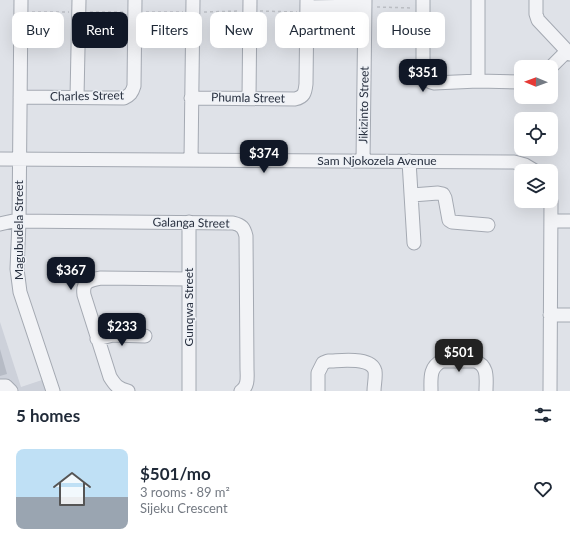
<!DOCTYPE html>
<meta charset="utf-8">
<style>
:root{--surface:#fff;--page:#f6f6f7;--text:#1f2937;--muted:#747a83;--line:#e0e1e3;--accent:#111827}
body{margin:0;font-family:Lato,sans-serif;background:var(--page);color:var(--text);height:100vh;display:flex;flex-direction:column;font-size:15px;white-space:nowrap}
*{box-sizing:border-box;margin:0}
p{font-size:13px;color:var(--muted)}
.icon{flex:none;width:22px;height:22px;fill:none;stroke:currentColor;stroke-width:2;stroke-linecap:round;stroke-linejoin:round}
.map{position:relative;height:391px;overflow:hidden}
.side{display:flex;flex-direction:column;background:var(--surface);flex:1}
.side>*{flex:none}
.hud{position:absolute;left:12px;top:12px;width:546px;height:36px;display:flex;gap:8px}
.needle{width:26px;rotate:271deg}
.controls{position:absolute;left:514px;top:60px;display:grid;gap:8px}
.controls a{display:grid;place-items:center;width:44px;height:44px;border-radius:8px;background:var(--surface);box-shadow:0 4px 16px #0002;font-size:20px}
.price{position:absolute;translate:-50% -34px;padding:0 9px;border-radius:8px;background:var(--accent);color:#fff;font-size:13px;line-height:26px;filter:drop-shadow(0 1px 2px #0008)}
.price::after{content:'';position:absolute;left:50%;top:24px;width:12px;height:9px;margin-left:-6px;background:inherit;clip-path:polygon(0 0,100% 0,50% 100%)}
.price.on{background:#222;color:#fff}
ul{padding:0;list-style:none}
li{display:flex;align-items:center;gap:12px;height:100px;padding:0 16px}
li+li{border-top:1px solid var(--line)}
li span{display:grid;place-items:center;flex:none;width:112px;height:80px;border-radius:8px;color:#555}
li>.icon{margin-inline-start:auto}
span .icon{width:48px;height:48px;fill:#fffc;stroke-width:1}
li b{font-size:17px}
h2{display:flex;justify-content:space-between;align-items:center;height:48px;padding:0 16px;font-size:17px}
.chip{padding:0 14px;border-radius:8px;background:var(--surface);box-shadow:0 4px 16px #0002;font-size:14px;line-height:36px}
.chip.on{background:var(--accent);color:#fff}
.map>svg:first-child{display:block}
</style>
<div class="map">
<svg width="570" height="391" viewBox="0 0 570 391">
<rect width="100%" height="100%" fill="#dfe2e8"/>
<path fill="#cdd1da" d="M0,322L21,387L42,380L46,391H0Z"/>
<path fill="#b6bbc5" d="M0,349L7,374L0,376Z"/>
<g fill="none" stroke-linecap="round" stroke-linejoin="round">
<defs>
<path id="minor" d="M21,0L19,222L17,269L20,292L53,391
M423,0V68C424,76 425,81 434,83L478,81L521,82
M536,0V14L538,20L570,54
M307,7L365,6
M551,67L567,51
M478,81V0
M20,97L124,98C130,95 132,93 134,86L135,0
M77,97L79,0
M191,98L295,99C304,97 305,93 306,84L307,0
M249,98L250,0
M0,159L514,162L525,165L535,171
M191,160L193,0
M363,161L365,0
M409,161L414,243
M412,195L438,193L443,194L445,198L449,220L452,222L488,225
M551,221H570
M0,224L13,221L233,223C242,225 244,228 246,236L247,368C247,376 249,386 241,391
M550,315H570
M97,339L113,335L145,336
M0,386H6L11,391
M128,391C118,389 115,385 110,377L84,295C82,282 89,280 101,278L189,279
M189,391V222
M318,391V373L323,363L328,361C340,361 371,356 375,371C376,377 374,385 374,391
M431,391C431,379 429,367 442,361H475C489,366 486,379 486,391
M550,391L551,201"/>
</defs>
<use href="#minor" stroke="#a4a9b2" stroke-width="15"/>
<path stroke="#bdc0c6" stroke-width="1.5" stroke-dasharray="3 3" stroke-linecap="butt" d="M377,7L413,8
M260,11L297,12
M32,12H69
M90,12H125
M146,12H183
M204,12L239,11"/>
<use href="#minor" stroke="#f2f3f6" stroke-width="13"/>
</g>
<g text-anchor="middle" stroke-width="3" stroke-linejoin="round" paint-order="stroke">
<g font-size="12" fill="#28303f" stroke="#eef1f6">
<text transform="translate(87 96) rotate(-1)" y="4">Charles Street</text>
<text transform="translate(248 98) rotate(1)" y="4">Phumla Street</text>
<text transform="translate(364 105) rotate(-89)" y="4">Jikizinto Street</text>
<text x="377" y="165">Sam Njokozela Avenue</text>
<text transform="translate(191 223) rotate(1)" y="4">Galanga Street</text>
<text transform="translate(19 230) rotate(-90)" y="4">Magubudela Street</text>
<text transform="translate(189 307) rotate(-90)" y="4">Gunqwa Street</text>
</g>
</g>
</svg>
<div class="controls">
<a><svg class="needle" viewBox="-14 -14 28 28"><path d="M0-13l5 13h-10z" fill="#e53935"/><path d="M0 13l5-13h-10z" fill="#747a83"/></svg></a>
<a><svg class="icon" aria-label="locate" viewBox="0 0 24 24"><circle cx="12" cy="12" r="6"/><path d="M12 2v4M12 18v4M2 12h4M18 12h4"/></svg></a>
<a><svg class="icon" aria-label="layers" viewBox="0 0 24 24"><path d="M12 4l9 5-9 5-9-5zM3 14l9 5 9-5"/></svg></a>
</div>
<b class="price" style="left:423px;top:93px">$351</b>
<b class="price" style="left:264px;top:174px">$374</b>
<b class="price" style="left:71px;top:291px">$367</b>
<b class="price" style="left:122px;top:347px">$233</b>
<b class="price on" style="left:459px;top:373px">$501</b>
<div class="hud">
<a class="chip">Buy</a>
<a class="chip on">Rent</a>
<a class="chip">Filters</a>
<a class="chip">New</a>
<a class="chip">Apartment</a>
<a class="chip">House</a>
</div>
</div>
<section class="side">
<h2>5 homes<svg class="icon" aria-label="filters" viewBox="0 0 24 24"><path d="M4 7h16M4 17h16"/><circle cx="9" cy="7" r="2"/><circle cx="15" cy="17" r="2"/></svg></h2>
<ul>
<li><span style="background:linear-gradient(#bfe0f5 60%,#9aa5b1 0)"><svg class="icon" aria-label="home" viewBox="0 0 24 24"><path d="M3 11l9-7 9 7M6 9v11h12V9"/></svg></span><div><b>$501/mo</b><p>3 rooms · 89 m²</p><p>Sijeku Crescent</p></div><svg class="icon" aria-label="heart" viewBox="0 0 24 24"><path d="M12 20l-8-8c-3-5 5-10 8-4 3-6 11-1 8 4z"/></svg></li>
</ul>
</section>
